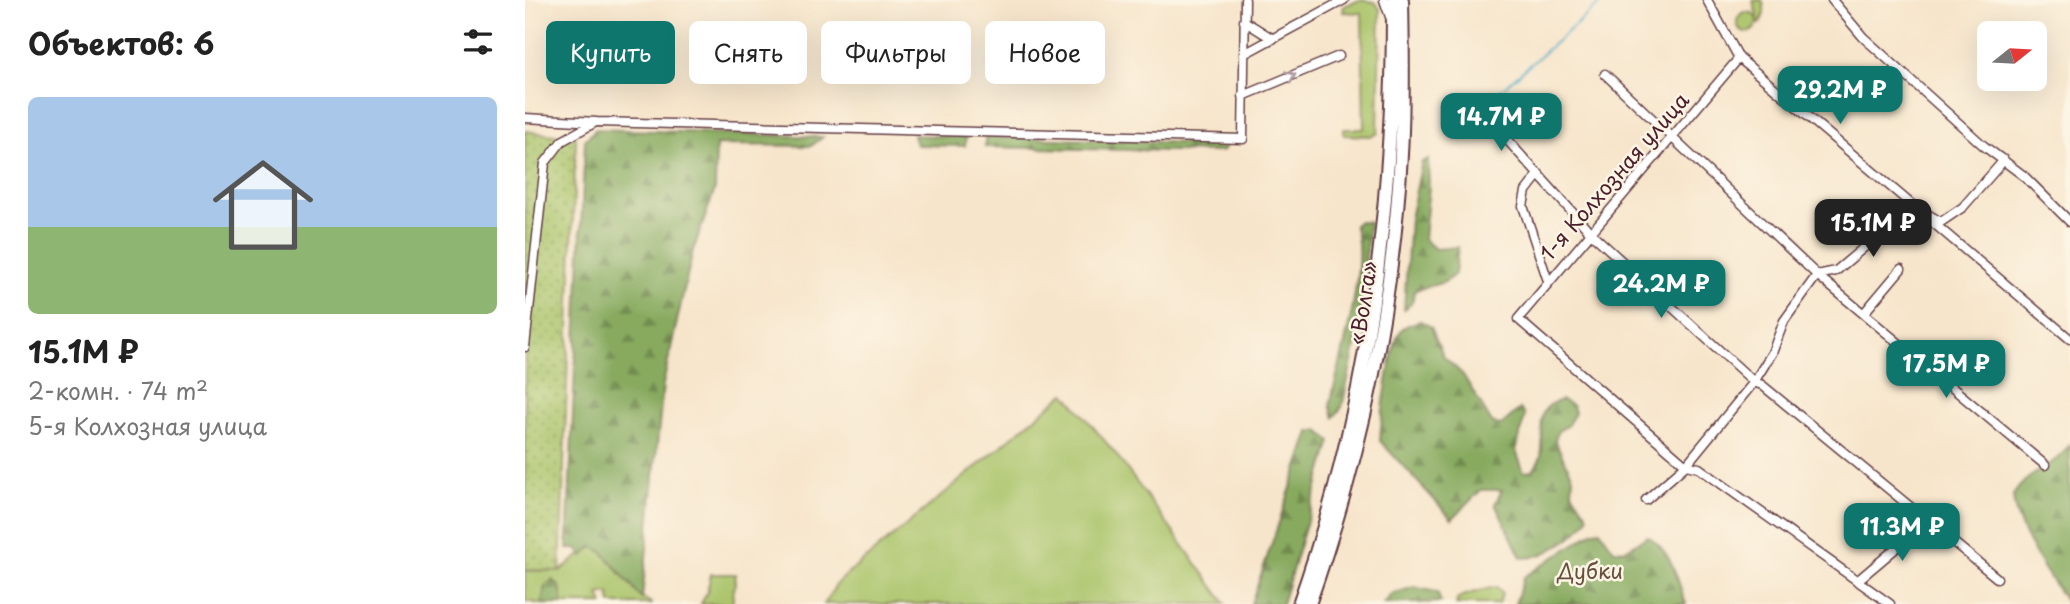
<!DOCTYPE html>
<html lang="ru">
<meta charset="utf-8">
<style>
:root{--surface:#fff;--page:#f2f2f2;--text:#222;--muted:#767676;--accent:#0f766e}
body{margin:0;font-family:"Playpen Sans",sans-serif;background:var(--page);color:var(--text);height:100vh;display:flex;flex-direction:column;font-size:26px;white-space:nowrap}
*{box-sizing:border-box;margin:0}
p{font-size:23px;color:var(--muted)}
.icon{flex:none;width:38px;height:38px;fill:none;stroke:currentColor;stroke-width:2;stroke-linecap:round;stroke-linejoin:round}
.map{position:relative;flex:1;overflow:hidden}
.side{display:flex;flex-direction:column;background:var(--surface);width:525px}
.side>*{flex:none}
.banner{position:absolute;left:21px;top:21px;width:665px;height:63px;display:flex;gap:14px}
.needle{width:46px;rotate:72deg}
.fabs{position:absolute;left:1452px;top:21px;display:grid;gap:14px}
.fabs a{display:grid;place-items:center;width:70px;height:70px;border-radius:10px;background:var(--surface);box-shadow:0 7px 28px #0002;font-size:35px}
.price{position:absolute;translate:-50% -60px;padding:0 16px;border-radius:14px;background:var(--accent);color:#fff;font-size:23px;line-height:46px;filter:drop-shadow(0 2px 4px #0008)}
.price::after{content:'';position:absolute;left:50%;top:42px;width:21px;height:16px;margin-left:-10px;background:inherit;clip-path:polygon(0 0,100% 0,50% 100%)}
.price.current{background:#222;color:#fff}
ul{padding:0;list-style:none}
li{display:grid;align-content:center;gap:14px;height:371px;padding:0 28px}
li span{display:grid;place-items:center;height:217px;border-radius:10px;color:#555}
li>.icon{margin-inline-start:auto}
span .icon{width:126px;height:126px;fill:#fffc;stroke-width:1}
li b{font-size:30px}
h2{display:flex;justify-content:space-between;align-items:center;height:84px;padding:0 28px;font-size:30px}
.tag{padding:0 24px;border-radius:10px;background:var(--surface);box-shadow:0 7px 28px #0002;font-size:24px;line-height:63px}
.tag.current{background:var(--accent);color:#fff}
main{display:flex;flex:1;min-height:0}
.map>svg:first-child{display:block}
</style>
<main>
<section class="side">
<h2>Объектов: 6<svg class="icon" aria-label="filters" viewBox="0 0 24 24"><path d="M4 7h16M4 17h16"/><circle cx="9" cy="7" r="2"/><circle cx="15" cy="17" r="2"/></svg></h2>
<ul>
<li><span style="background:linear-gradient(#a9c7e8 60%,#8fb573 0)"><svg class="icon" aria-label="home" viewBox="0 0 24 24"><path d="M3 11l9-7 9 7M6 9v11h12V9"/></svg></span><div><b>15.1M ₽</b><p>2-комн. · 74 m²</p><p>5-я Колхозная улица</p></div></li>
</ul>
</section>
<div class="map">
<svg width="1545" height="604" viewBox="0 0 1545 604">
<defs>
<pattern id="forest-firs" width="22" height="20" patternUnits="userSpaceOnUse" patternTransform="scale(1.75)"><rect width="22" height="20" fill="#87aa5e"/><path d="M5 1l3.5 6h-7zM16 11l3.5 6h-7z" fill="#708a4e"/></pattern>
<pattern id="garden-dots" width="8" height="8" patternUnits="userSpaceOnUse" patternTransform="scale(1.75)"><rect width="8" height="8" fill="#aac46a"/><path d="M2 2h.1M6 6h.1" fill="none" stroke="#8c9f57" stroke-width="1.8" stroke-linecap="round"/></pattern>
</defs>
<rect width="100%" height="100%" fill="#fcf5e5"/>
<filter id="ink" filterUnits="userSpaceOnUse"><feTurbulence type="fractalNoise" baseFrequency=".0143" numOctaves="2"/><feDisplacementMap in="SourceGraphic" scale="14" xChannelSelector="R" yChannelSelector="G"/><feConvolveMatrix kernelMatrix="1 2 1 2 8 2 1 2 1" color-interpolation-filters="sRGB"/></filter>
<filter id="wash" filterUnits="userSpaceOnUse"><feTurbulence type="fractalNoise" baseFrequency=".00686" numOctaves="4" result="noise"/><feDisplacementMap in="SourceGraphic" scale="28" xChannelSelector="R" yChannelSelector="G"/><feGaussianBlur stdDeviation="1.57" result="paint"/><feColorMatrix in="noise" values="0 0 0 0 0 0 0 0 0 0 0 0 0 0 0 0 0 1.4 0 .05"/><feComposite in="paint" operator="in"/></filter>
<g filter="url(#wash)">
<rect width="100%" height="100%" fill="#f7e5cb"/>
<path fill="#aac46a" stroke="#7a724a" stroke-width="2" d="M835,0L850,2L855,9L853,133L847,136L819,135V129H839L837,13L818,12L819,6Z
M1228,0H1237C1241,9 1240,16 1234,24Z
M1212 22a10 10 0 1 1 20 0a10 10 0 1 1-20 0Z
M540,393L590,453L701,604H299L313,582Z
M67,546C93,558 102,592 128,604H90L86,603L84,593L74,595L78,604H38L35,587L20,586L17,604L0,601V571H35Z
M186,574H211L207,604H176L182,592Z
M972,587L977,594L973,604H931L933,598C938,595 965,588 972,587Z"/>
<path fill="url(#forest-firs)" stroke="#686444" stroke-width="2" d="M71,129L298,137L286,146L191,145L190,189L167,254L138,384L117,599L77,551L67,547L58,556L52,549H42L60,140Z
M388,135L441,137L440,146L391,145Z
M460,137L700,144V148L696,152L460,147Z
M903,159L904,186L899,239L910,249L933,247L930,274L920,282L890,290L887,302L879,310L885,219L897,162Z
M834,221L844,222L835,324L817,407L809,417L805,405C814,364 845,262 829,225Z
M896,321L906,327L918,356L938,375L967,423L976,425L995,409L1000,415L991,451L999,472L1008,471C1010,467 1015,461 1016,456C1022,432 1004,408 1037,400L1048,406L1050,413L1042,426L1033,431L1030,441L1048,477L1047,492L1063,516C1059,533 1013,563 996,557L970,504L977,490H956L927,519L855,441C856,420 865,345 876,330C881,324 889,323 896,321Z
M793,430L806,441L757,604H726L785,432Z
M1545,445V604H1542C1524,576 1489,528 1488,495C1504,470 1527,469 1545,445Z
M1075,530L1089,550H1100L1123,536C1148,553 1151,577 1161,604H990L999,577L1069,531Z
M28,580L35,587L38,604H17L20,586Z
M889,587L912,592L916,602L858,604L867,594Z"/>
<path fill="url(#garden-dots)" stroke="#7a724a" stroke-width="2" d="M0,131L51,138L35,571L0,570Z"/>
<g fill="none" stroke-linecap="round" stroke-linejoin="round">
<path stroke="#46a7c5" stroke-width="2" d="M946,116L1079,0"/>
</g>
</g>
<g filter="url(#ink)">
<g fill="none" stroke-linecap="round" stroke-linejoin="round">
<defs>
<path id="minor" d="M859,0L865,17
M1182,0L1214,58L1545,339
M1307,0L1338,37L1459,146L1499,176L1545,222
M719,21L748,39
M719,54L819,0
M1214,58L993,319L1161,465L1174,468L1365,604
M1080,74L1292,275L1520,465
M718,96L814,56
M958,113L1066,233L1229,382L1237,385L1472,578
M0,118L72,122L718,139L720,0
M1014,174L1001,191L998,206L1023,281
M1404,215L1416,222L1438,207L1479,160
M1339,313L1376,269
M0,347L20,163L37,141L69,123
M1121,500L1161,465L1229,382L1247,353L1259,321L1292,275L1311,271L1387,207
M1332,581L1402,522"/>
<path id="highway" d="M774,604C843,408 869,207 868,0
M784,604C835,460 868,306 876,154C879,102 878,51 877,0"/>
</defs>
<use href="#minor" stroke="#643d43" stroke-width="11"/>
<use href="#highway" stroke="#643d43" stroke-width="16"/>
<use href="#minor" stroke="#fff" stroke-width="8"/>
<use href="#highway" stroke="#fff" stroke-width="12"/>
</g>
<defs><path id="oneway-chevron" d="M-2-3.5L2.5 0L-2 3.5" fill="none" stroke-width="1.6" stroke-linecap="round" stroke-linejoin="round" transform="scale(1.75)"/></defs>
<use stroke="#ae9aa0" href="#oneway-chevron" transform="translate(766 76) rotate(-23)"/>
</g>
<g text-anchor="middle" stroke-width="5" stroke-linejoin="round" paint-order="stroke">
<g font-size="21" fill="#4a1f2b" stroke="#fcf5e5">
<text transform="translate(1090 177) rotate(-49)" y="7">1-я Колхозная улица</text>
<text transform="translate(839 303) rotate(-81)" y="7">«Волга»</text>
</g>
<g font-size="21" fill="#67513e" stroke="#fcf5e5">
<text x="1065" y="579">Дубки</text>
</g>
</g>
</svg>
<div class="fabs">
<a><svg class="needle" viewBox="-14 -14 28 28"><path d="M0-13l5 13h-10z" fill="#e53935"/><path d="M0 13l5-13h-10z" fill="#767676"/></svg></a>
</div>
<b class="price" style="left:1315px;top:126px">29.2M ₽</b>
<b class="price" style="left:976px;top:153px">14.7M ₽</b>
<b class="price current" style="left:1348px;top:259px">15.1M ₽</b>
<b class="price" style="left:1136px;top:320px">24.2M ₽</b>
<b class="price" style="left:1421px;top:400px">17.5M ₽</b>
<b class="price" style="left:1377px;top:563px">11.3M ₽</b>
<div class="banner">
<a class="tag current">Купить</a>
<a class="tag">Снять</a>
<a class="tag">Фильтры</a>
<a class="tag">Новое</a>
</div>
</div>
</main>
